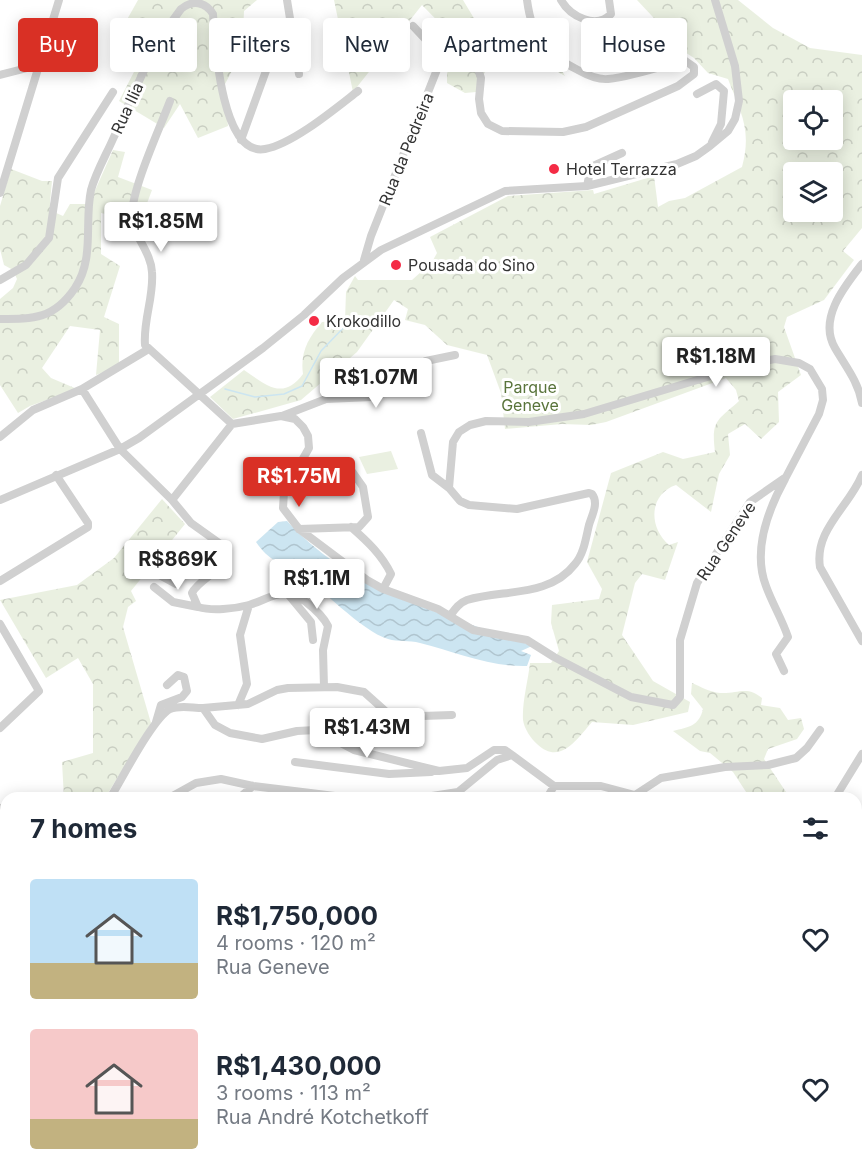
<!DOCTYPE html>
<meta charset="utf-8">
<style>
:root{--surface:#fff;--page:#f6f6f7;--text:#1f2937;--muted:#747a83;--accent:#d93025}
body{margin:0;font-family:Inter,sans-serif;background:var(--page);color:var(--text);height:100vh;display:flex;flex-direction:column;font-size:22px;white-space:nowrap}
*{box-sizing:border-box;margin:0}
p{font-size:20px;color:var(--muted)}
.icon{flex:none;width:33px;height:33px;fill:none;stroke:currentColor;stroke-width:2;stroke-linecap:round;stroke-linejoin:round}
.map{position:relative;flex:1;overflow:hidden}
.side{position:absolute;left:0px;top:792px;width:862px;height:384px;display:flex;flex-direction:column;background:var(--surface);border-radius:18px 18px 0 0;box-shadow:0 3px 15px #0003}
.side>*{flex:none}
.hud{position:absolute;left:18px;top:18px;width:826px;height:54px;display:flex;gap:12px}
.fabs{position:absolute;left:783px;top:90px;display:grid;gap:12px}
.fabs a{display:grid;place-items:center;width:60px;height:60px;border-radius:6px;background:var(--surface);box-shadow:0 3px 15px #0003;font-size:30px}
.price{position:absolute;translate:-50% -51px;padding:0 14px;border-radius:6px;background:#fff;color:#222;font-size:20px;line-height:39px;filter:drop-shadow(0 2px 3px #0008)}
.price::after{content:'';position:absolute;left:50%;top:36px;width:18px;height:14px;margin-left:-9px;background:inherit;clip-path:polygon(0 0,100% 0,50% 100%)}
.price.active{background:var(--accent);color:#fff}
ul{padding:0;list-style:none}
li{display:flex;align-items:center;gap:18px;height:150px;padding:0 30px}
li span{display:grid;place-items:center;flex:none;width:168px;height:120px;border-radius:6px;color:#555}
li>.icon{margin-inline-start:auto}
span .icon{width:72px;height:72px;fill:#fffc;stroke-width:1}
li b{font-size:26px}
h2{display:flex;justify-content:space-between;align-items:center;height:72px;padding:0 30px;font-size:26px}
.pill{padding:0 21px;border-radius:6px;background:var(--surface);box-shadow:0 3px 15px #0003;font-size:21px;line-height:54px}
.pill.active{background:var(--accent);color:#fff}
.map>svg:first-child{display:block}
</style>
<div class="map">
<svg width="862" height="1176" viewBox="0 0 862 1176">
<defs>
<pattern id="forest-crowns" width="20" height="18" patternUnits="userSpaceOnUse" patternTransform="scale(1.5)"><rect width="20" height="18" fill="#eaf0e1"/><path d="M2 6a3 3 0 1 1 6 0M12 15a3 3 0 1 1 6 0" fill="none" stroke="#c9cec2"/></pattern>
<pattern id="water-waves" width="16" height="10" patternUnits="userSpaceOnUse" patternTransform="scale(1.5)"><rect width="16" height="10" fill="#cce5f1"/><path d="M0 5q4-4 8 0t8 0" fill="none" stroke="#b0c5cf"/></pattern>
</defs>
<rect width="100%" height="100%" fill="#fff"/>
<path fill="url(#forest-crowns)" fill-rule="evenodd" d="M138,0H257L244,11L243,32L248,40L224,86L228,126L198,138L180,104L164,128L119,101L136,68L111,48Z
M334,0H463L487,40L509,43L529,35C541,49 557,59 565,76C541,63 517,44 492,64C484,69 480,84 476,92L465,93L447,83V73L465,49L422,5L353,92Z
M637,0H738L773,28L810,48L862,55V228L843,251L854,260L824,300L787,317L784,327L801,375L778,392L779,422L761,439L745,424L728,434L730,455L719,474L711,512L676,485C649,494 648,527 669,545L678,542L665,580L642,574L635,583L622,635L653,681L690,702L688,712L633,725L592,722C577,739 560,766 537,744C531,739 524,728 523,720C522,702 528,681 530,663H551L559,651L551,623L552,605L599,599L602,589L587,562L611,473L663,452L683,459L715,452C711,420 717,421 739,401L736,390L726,378L606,422L591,425L562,424L505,429L501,393L487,355L447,345L425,325L405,320L408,309L394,300L357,352L301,400L233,419L210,397L244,370C266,385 283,401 303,374C300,353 308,338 322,322L345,320L346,292L355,276L358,280H412L432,262L437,253L430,237L508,196L593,190L594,194L654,176L658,207L669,201L685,198L742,167C752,130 741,113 728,79L708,73L694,58L677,47L666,31ZM794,100H832V140H794ZM794,172H832V212H794Z
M113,150L125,152L118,177L152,190L140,222L101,213V254L120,266L104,317L119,324V366L96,375L100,330L70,326L42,368L51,378L77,389L30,406L18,413L0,385V299L13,288L17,279L13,270L4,265L0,249V206L11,169L42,181H52L50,202L54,212L63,216L70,204H89Z
M162,499L185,524L131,591L136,601L128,607L123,627L151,723L105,798H64L62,762L93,753V684L78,658L46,678L0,600L77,585L114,558Z
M692,683C701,687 710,692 720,693C738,694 747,685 762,698L761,705L780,708L788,720L801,718L804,729L797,739L768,749L764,759L790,798H750L733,772L710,753L700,751L673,731C689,727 699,726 703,709L691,694Z"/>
<path fill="#eaf0e1" d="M391,451L398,469L367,474L359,457Z"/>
<path fill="url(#water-waves)" d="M287,521C353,593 443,613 532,646L521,651L531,655L527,666C489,667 456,652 420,643C409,640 398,642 388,639C361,631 320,586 296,571C276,559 271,563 256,542L278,522Z"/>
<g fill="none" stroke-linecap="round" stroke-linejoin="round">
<path stroke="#cce5f1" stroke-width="1.5" d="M225,389L255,397L284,394L302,386L321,351L349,322"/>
<path stroke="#d0d0d0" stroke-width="8" d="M287,0L299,74
M561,0C570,16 596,30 611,14L609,0
M413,26L442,57
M0,75L39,65
M697,94L716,84L724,91L721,124L712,142
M170,101C160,128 132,188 132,215C132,235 151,251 152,272C154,297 143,320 145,345L232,424
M241,140L267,68
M587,186L591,167L622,153
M0,193L59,0
M364,260L371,236L442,57L451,45L459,43L472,50L481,78L479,99L481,113L488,124L502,131L563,132L586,127L678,86L694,74V67L684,60C659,67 635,76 608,79C598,80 587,75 578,70C544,53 532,38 527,0
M862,264C844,287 818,319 835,348C846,367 858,381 862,403
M0,280L26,265L49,238L58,178L113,92
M0,319C34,319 54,319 75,288C95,258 84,223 91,190C96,172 106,155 113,139C133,95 151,48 181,9C192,0 205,1 213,14C215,42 221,157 265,149C293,144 336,108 358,91
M82,389L120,449L172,500L191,523L226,548C234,566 199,578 192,593L198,607C212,611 234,609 249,605C273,598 280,585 306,602C315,609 323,616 328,626L323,650L324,687
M282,416L326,399L372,397L412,367L426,361L455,355
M232,424L281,416L295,419L303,427L308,436L309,448L284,492L283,508L299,529L367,580L383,589L438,609L473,630L527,640L554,657L631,697L673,705L680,697V640L697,583L750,502L786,477L819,414L823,400L822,389L810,369L799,363L775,359L754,363L584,414L529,422L486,421L470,425L459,432L453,442L449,488L460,501L469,505L517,509L589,493L592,494C599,503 592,515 589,525C586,537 584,554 575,564C549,598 502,589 467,600C459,603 455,609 450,616
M421,433L432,475L449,488
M0,437L33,410L82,389L147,350
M862,475C849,507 814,530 820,567L862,641
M0,500L120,449L139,438L263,348L304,315L343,278L381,250L505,191L587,186L677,164L696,156L710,146L728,131L735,119L739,101L735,66L715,0
M172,500L232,424
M351,527C367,541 382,555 391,574L383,589
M299,529L359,527L368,517L363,487L351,470L344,469
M152,571L176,584L189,568L196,564L216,569
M0,581L88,527V523L56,475
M154,587L173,602L198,607
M287,593L311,622L313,640
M0,624L39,691L0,728
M784,671L776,654L788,637C782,619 772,603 766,586C752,550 768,510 785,479
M238,705L247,684L240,635L249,605
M203,708L248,704L277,690L288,688L337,687L364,692L392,717L452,715
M156,722L161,705L182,697L187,691L184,677L178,675L167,685
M295,762L389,774L431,772
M635,795L661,778L725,767L768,765L796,758L807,748L820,730
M110,798C122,779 153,718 170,709C180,705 192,708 203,708L215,725L230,733L262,739L297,731L316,730L354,750L439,771L467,768L494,750H505L512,755
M169,798L196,783L221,779L253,786L351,798
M239,798L253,786
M419,798L458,792L497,760L512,755L554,786H601L646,798
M547,798L554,786
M835,798L862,754
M0,808L6,807
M0,891L6,912
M0,1016L6,1021
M856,1017L862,1016
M0,1073H6
M856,1101L862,1102
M0,1144H6
M695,1170L697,1173L733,1176
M798,1170L799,1176
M75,1176H77
M238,1176L262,1174L289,1176
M302,1176L306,1170
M406,1176V1170
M483,1176L486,1170
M590,1176L594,1170
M597,1176L608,1170
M658,1176L660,1170"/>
</g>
<g fill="#f42b45" stroke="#fff" stroke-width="2">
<circle cx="554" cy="169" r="6"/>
<circle cx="396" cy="265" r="6"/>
<circle cx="314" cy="321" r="6"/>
</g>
<g text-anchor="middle" stroke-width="6" stroke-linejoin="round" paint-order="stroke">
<g font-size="16" fill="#333" stroke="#fff">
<text transform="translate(127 108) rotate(-65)" y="6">Rua Ilia</text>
<text transform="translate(406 149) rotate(-68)" y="6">Rua da Pedreira</text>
<text transform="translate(726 541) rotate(-56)" y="6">Rua Geneve</text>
</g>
<g font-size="16" fill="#333" stroke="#fff" text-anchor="start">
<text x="566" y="175">Hotel Terrazza</text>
<text x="408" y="271">Pousada do Sino</text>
<text x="326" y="327">Krokodillo</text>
</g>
<g font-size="16" fill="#59743b" stroke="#fff">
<text x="530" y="393">Parque<tspan x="530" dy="18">Geneve</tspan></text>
</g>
</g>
</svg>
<div class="fabs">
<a><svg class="icon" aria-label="locate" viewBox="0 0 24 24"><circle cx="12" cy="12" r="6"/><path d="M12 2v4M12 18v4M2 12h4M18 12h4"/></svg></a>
<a><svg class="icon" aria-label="layers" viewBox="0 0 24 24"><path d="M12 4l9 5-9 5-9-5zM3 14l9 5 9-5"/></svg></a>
</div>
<b class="price" style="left:161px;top:253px">R$1.85M</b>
<b class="price" style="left:716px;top:388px">R$1.18M</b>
<b class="price" style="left:376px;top:409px">R$1.07M</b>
<b class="price active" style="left:299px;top:508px">R$1.75M</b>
<b class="price" style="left:178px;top:591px">R$869K</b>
<b class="price" style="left:317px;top:610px">R$1.1M</b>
<b class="price" style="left:367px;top:759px">R$1.43M</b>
<div class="hud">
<a class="pill active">Buy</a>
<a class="pill">Rent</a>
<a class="pill">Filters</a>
<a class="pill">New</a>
<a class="pill">Apartment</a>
<a class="pill">House</a>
</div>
<section class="side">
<h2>7 homes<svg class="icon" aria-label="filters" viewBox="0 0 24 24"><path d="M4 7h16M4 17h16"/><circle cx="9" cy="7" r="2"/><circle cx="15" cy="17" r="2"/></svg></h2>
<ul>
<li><span style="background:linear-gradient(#bfe0f5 70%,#c2b280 0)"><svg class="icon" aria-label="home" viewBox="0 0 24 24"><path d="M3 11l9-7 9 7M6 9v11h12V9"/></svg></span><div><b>R$1,750,000</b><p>4 rooms · 120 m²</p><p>Rua Geneve</p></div><svg class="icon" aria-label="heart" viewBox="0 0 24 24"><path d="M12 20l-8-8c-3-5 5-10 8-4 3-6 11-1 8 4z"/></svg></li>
<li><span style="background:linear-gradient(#f6c9c9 75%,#c2b280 0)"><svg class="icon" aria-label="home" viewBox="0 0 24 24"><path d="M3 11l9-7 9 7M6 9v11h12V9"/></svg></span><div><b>R$1,430,000</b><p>3 rooms · 113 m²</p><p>Rua André Kotchetkoff</p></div><svg class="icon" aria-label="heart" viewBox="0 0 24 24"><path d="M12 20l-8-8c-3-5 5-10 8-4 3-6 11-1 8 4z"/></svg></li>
</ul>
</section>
</div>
